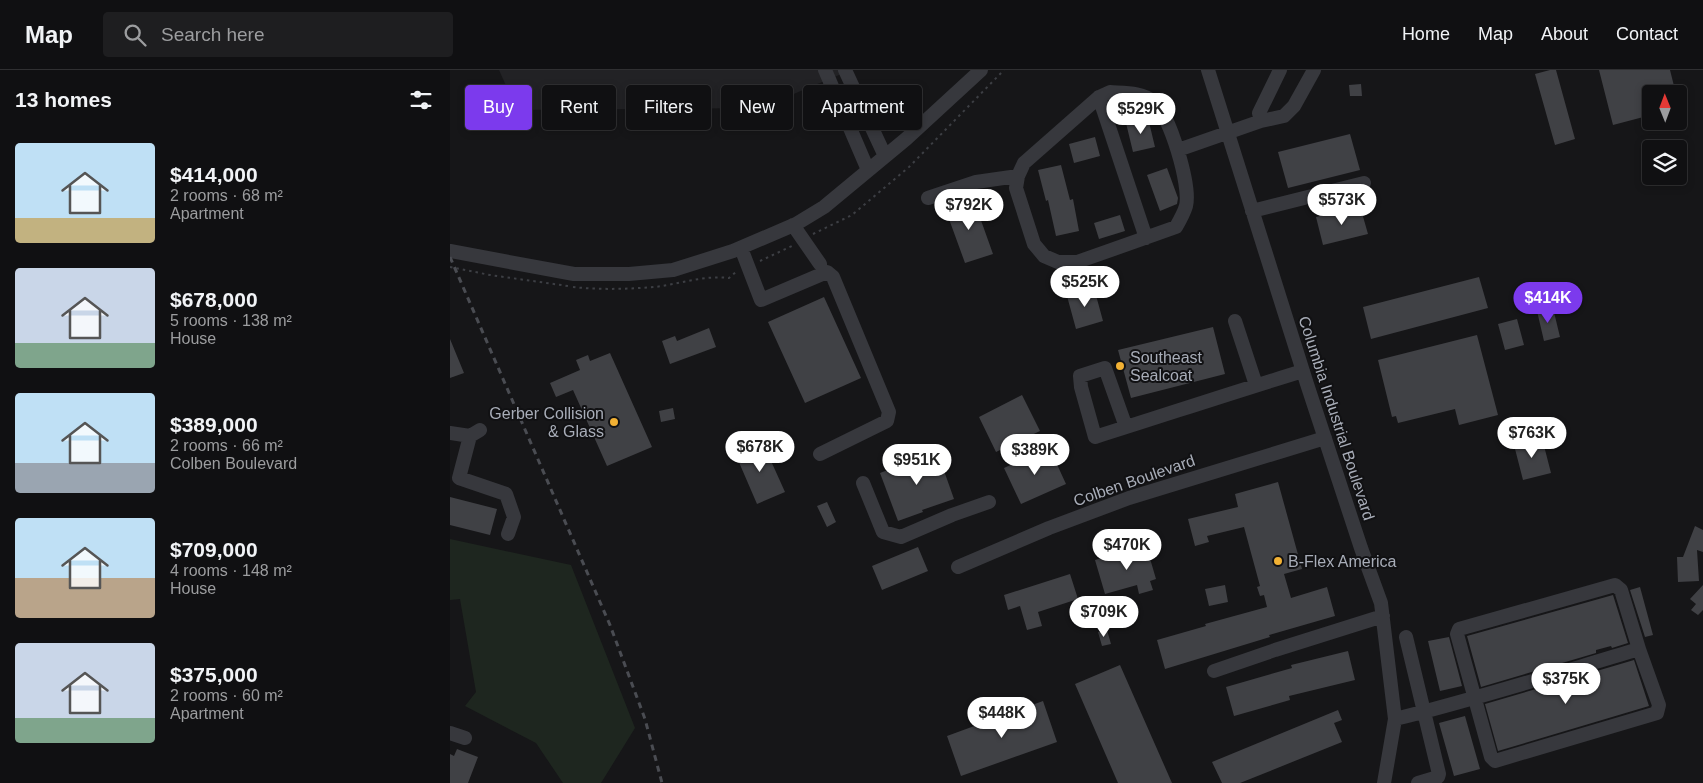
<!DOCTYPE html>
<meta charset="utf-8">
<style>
:root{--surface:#101012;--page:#1e1e20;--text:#f1f3f6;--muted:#9c9d9f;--line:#303032;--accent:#7c3aed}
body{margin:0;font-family:Arial,sans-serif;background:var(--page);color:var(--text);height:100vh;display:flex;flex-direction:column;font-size:19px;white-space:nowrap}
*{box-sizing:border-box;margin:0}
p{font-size:16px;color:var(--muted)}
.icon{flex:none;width:28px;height:28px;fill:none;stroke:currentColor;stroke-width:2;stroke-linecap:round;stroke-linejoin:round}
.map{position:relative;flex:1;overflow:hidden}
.drawer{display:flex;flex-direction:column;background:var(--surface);width:450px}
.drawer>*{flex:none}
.guide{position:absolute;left:15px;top:15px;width:475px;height:45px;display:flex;gap:10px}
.needle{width:32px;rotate:359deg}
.fabs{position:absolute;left:1192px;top:15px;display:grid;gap:10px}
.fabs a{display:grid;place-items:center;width:45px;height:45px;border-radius:5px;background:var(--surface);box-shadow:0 2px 8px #0003,0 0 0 1px var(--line);font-size:25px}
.price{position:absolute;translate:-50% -42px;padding:0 11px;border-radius:18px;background:#fff;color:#222;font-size:16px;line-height:32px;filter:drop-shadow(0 1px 2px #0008)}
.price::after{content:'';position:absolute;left:50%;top:30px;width:15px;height:11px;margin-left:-8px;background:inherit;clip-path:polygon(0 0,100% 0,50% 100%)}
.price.selected{background:var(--accent);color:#fff}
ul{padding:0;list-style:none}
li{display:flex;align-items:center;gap:15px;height:125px;padding:0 15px}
li span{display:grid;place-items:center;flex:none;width:140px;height:100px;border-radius:5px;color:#555}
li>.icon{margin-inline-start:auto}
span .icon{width:60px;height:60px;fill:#fffc;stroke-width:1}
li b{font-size:21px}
h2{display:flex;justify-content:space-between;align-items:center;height:60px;padding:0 15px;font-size:21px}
.pill{padding:0 18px;border-radius:5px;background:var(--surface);box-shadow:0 2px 8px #0003,0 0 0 1px var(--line);font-size:18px;line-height:45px}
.pill.selected{background:var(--accent);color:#fff}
header{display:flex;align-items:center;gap:30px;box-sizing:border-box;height:70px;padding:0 25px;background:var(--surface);border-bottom:1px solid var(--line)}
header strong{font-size:24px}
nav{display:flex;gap:28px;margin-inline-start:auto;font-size:18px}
.search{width:350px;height:45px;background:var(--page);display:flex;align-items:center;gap:12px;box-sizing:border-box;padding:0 18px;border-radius:5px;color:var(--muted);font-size:19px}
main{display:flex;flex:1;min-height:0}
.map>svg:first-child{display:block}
</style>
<header>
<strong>Map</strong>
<div class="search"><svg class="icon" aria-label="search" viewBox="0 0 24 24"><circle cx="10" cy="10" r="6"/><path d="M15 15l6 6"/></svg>Search here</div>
<nav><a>Home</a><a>Map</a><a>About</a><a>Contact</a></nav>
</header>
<main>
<section class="drawer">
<h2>13 homes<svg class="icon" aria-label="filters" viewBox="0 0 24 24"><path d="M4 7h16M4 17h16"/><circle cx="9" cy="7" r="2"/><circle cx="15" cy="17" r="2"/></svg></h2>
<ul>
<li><span style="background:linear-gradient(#bfe0f5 75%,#c2b280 0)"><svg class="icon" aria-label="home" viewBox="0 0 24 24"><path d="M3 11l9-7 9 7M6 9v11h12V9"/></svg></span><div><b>$414,000</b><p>2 rooms · 68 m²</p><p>Apartment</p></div></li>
<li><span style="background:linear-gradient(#c9d6e8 75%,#7fa58c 0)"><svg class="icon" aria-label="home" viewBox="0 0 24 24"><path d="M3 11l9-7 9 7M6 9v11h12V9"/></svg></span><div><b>$678,000</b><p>5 rooms · 138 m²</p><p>House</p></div></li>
<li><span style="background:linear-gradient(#bfe0f5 70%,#9aa5b1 0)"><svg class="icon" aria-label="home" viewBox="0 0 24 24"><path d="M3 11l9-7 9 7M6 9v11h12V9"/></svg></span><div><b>$389,000</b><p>2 rooms · 66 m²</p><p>Colben Boulevard</p></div></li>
<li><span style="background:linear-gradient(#bfe0f5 60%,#b9a48a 0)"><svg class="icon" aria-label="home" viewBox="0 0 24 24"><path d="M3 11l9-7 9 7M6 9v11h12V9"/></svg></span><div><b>$709,000</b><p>4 rooms · 148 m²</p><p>House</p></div></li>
<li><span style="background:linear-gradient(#c9d6e8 75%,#7fa58c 0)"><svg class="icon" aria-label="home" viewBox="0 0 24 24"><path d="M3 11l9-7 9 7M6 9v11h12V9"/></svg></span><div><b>$375,000</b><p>2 rooms · 60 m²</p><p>Apartment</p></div></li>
</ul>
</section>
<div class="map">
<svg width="1253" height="713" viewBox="0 0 1253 713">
<rect width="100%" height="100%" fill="#161618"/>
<path fill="#222225" d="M49,0H401L310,38L67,40Z"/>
<path fill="#1e261f" d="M0,469L121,495L185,658L151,713H113L86,673L15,636L26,622L10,529L0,530Z"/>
<path fill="#404145" d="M1100,0H1106L1125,69L1105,75L1085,4Z
M1149,0H1220L1226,24H1201V45L1163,55Z
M911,14L912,26H900L899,15Z
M698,48L705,77L683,82L676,53Z
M900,64L910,100L838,118L828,82Z
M645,67L650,86L624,93L619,74Z
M611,95L620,130L623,129L629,161L606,166L598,130L596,131L588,100Z
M717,98L728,128L727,134L710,141L697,105Z
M523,128L543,184L515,193L495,138Z
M910,136L918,164L873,175L866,147Z
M670,145L675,161L649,169L644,153Z
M1029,207L1038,238L921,269L913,237Z
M644,218L653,251L626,259L617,226Z
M374,227L411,308L355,333L318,252Z
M1103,238L1110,267L1094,271L1087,241Z
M1067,249L1074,275L1055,280L1048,254Z
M763,257L775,304L681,328L668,280Z
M259,258L266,277L220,294L212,271L225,266L227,271Z
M1027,265L1048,345L1009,355L1005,339L948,353L946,346L942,347L928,290Z
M0,269L14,303L0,308Z
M160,283L202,377L157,396L123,320L106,327L100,313L130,300L126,290L138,285L140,291Z
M572,325L590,361L546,382L529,347Z
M223,338L225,349L211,352L209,341Z
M1092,368L1101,403L1073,410L1064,375Z
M312,371L335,422L307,434L285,383Z
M599,377L616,414L571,434L554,398Z
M487,381L504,429L472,440L473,442L448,451L430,403Z
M828,412L852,499L834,504L841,528L877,517L885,546L819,565L820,567L715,599L707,570L756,556L755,554L817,537L814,525L810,526L807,517L810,516L794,457L757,466L759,472L745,476L738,449L788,437L785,424Z
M0,427L47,439L40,465L0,455Z
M377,432L386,452L377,457L367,436Z
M1245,456L1253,460V482L1247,480L1249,511L1228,512L1227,487H1233Z
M696,475L706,509L700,511L703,520L689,524L687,515L655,524L645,490Z
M468,477L478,501L432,520L422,496Z
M620,504L628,529L588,542L592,556L577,560L570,536L558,540L554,525Z
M775,515L778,532L759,536L755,519Z
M1253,515V540L1248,545L1241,540L1246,534L1240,529Z
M1190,517L1203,565L1195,567L1180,520Z
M1163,525L1178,573L1162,578L1161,576L1146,580V583L1031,617L1017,566Z
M657,560L661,574L652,576L648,562Z
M999,567L1012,616L990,621L978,571Z
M898,581L905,610L839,626L840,630L784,646L776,617L842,598L841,595Z
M1184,590L1199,636L1048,681L1035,634Z
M670,595L722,713H668L625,614Z
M593,631L607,672L511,706L497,666Z
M888,640L892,650L884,653L892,672L790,713H772L762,692Z
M1015,646L1030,699L1004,706L989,653Z
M7,679L28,687L18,713H0V684L4,686Z"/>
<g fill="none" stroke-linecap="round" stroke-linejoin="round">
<path stroke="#3d3f44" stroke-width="2" stroke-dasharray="2.5 4" stroke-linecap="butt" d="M363,164L402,145L459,97L554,0
M310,191L342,176
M0,197L40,205L118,216
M123,217C150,220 178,219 205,217C229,214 254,205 279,208L287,201"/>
<path stroke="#37383d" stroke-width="14" d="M375,0L418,100
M395,0L435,86
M758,0L857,314L911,478L931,533L945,649L934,713
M660,22C675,23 692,22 704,32C720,45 741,116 736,136C734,143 730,150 726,157L627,192H608L594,186L584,174L566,118L568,106L574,93L649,27Z
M649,27L696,168
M811,51L809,43L830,0
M728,80L811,51L834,46L844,36L864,0
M478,128L526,112L568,106
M802,141L914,113
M343,155L370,194
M291,178L311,230L377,202L383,207L439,342L437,351L370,384
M0,181L124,204H179L223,200L283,181L346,154L374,137L456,69L531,0
M785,251L806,315
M676,357L655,298L630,306L631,317L645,367C715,345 784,322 853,301
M0,363L20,366L30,360
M20,366L9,408L56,424L64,447L58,464
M413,413L433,462L451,467L502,445L539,432
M508,497L599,458L679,428L875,368
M956,567L989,704L988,707L968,713
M764,601L825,580L933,546
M945,649C1027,629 1108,603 1189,579L1171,520L1165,515L1009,559L1007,564L1041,687L1045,691L1207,643L1209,635L1189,579
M0,663L15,668"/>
<path stroke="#4a4c52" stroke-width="3" stroke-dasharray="6 5" stroke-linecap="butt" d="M0,187L160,555L195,649L212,713"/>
</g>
<g fill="#f2b134" stroke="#111113" stroke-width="2">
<circle cx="670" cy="296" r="5"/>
<circle cx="164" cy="352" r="5"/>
<circle cx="828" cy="491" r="5"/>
</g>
<g text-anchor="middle" stroke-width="4" stroke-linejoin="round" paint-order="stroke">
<g font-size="16" fill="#a8adb8" stroke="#111113" text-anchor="start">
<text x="680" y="293">Southeast<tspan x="680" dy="18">Sealcoat</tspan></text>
<text x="154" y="349" text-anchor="end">Gerber Collision<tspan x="154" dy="18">&amp; Glass</tspan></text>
<text x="838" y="497">B-Flex America</text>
</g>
<g font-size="16" fill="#a8adb8" stroke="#111113">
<text transform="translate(887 348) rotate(72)" y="6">Columbia Industrial Boulevard</text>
<text transform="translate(684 410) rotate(-19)" y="6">Colben Boulevard</text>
</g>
</g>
</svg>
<div class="fabs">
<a><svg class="needle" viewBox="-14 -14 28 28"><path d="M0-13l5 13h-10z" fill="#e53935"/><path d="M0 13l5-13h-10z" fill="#9c9d9f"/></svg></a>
<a><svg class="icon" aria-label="layers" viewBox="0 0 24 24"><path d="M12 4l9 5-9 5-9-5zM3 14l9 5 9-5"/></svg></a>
</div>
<b class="price" style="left:691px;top:65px">$529K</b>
<b class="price" style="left:892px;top:156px">$573K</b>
<b class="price" style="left:519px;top:161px">$792K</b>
<b class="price" style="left:635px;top:238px">$525K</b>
<b class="price selected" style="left:1098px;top:254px">$414K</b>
<b class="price" style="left:1082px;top:389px">$763K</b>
<b class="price" style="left:310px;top:403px">$678K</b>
<b class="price" style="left:585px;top:406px">$389K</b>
<b class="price" style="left:467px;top:416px">$951K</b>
<b class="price" style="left:677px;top:501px">$470K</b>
<b class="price" style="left:654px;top:568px">$709K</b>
<b class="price" style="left:1116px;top:635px">$375K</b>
<b class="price" style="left:552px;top:669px">$448K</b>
<div class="guide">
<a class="pill selected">Buy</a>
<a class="pill">Rent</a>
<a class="pill">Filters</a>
<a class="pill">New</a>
<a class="pill">Apartment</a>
</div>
</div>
</main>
